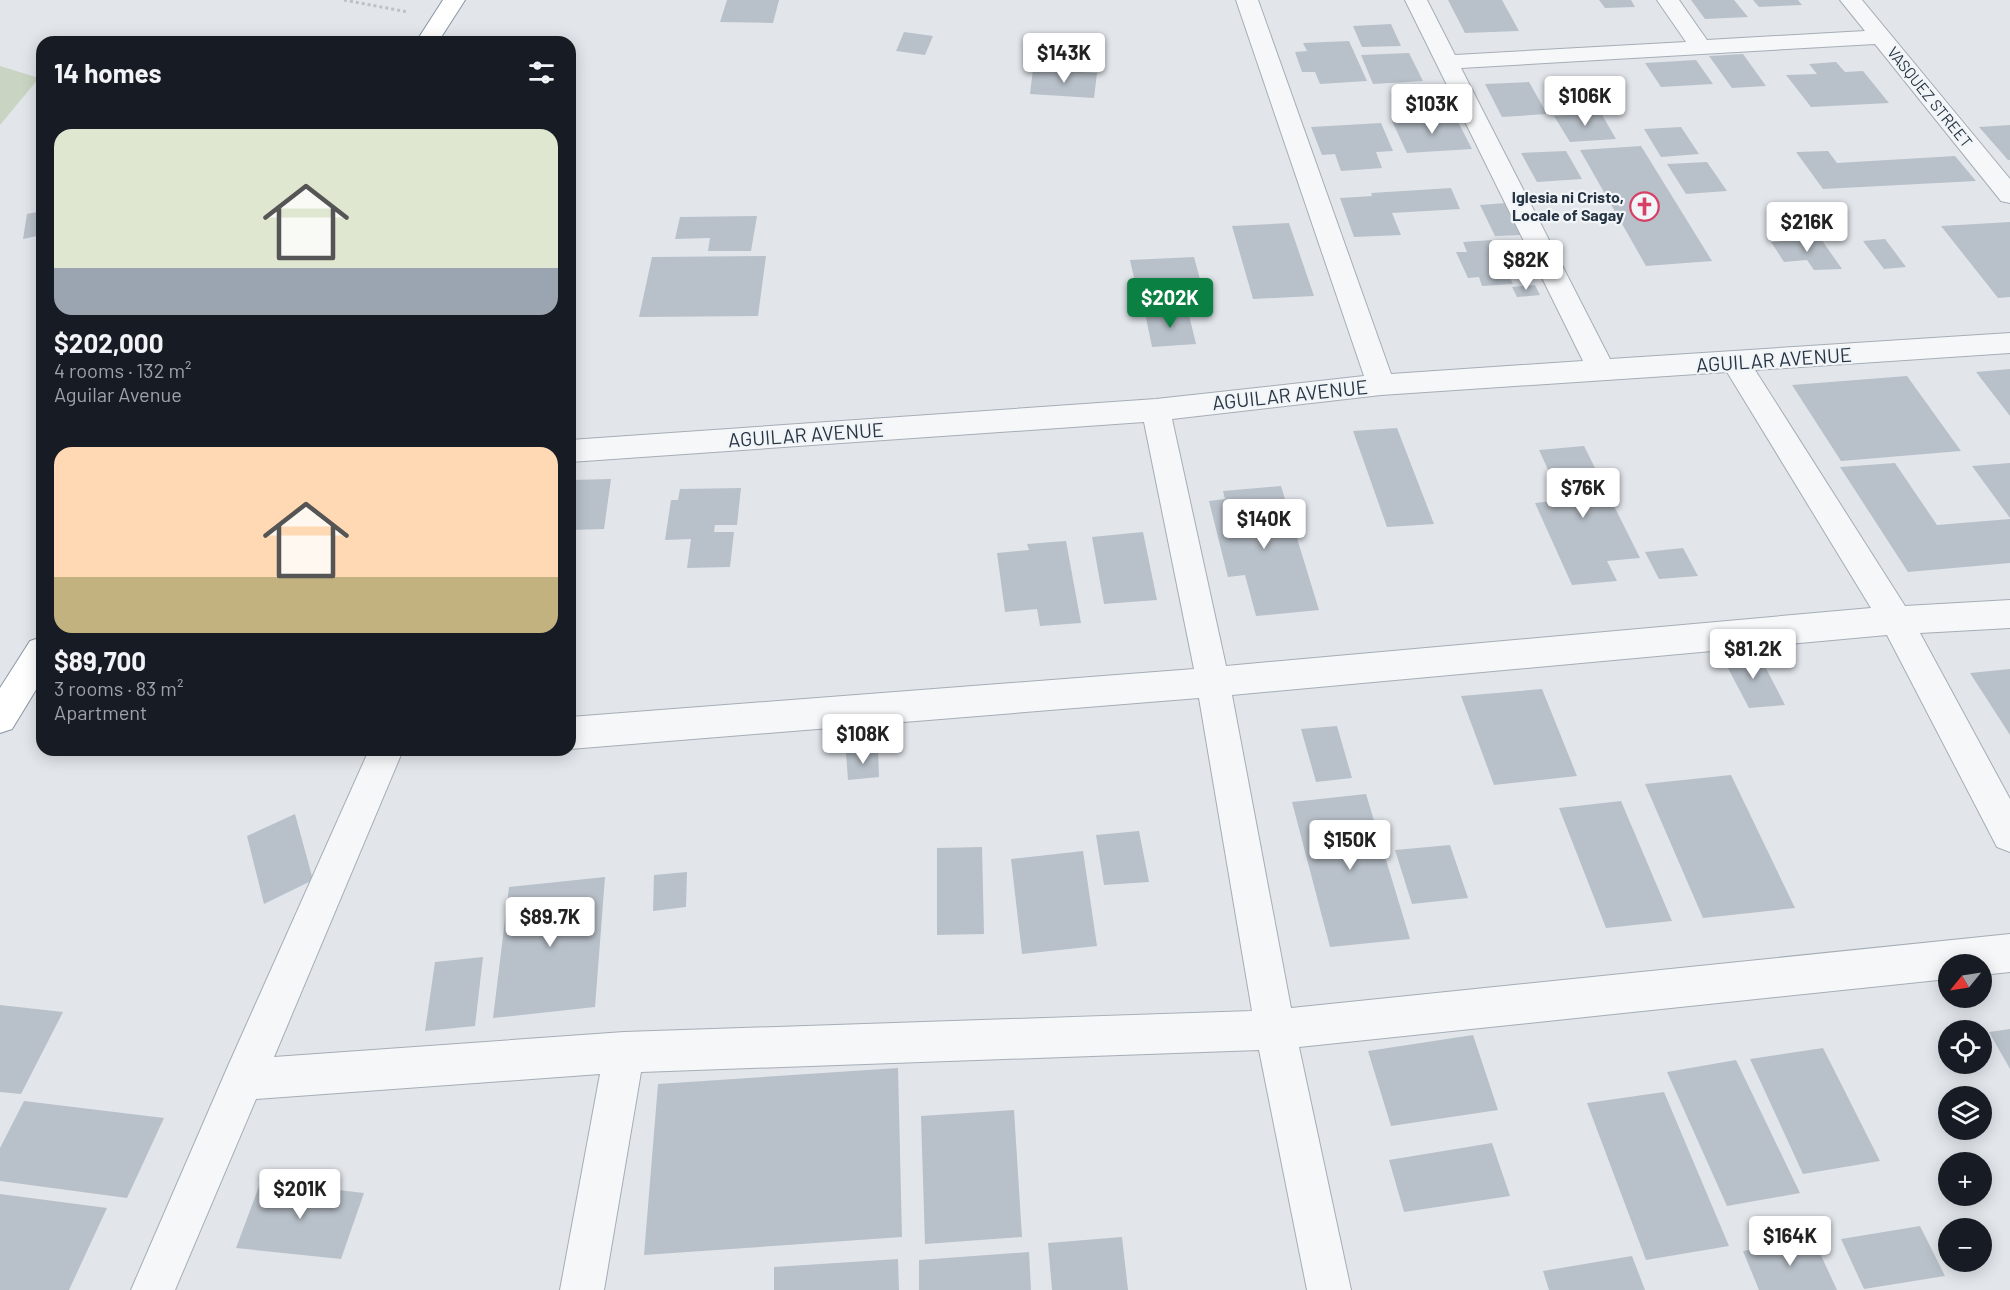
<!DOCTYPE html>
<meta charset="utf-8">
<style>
:root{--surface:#171b24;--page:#20242c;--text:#f1f3f6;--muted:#9ea1a6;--accent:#0b8043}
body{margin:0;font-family:Barlow,sans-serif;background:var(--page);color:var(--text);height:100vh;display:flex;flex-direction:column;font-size:22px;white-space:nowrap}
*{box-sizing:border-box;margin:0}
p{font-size:20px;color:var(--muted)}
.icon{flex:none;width:33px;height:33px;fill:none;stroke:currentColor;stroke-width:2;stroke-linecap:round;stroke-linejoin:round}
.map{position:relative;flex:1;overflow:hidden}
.side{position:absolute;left:36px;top:36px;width:540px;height:720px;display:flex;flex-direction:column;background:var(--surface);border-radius:18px;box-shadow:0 3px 15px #0003}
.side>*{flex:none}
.needle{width:39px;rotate:240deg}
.controls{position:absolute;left:1938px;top:954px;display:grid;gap:12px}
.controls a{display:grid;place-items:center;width:54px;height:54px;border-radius:50%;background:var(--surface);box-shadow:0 3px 15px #0003;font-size:30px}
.price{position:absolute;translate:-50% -51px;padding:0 14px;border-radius:6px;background:#fff;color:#222;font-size:20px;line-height:39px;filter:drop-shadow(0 2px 3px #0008)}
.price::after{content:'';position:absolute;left:50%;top:36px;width:18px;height:14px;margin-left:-9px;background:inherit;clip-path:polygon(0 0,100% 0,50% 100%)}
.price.active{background:var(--accent);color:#fff}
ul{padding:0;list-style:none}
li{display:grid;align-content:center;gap:12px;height:318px;padding:0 18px}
li span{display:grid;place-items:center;height:186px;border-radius:18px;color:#555}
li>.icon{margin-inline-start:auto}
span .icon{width:108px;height:108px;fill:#fffc;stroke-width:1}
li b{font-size:26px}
h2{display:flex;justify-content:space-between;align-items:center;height:72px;padding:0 18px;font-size:26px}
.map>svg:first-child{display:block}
</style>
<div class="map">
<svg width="2010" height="1290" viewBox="0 0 2010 1290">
<rect width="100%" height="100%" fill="#e2e6eb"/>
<path fill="#c9d5c2" d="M0,66L39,78L0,125Z"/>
<path fill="#b8c0c9" d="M727,0H779L773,23L720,22Z
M1448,0H1502L1519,31L1465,33Z
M1599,0H1631L1635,7L1605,8Z
M1691,0H1734L1748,17L1705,19Z
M1753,0H1798L1802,5L1759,7Z
M1391,24L1401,46L1362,47L1353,26Z
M904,32L933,36L925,55L896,51Z
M1349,41L1367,81L1320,84L1315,72H1302L1295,52L1307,51L1303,43Z
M1409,53L1423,81L1373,84L1361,55Z
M1743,54L1766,86L1732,88L1709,56Z
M1696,60L1713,84L1661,87L1645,63Z
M1836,62L1845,72L1863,71L1889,103L1811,107L1786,75L1817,74L1809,64Z
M1033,69L1097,73L1094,98L1030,94Z
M1529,82L1547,114L1502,117L1485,84Z
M1601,113L1616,139L1570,142L1554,116Z
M1456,118L1472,149L1407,153L1392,121Z
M1381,123L1393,151L1376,152L1382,168L1341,171L1335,154L1322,155L1311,127Z
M2010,125V160H2008L1979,127Z
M1681,127L1699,154L1661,157L1644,129Z
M1641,146L1712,261L1646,266L1580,150Z
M1566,151L1582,179L1537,182L1521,153Z
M1828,151L1837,163L1955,156L1976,181L1823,189L1796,152Z
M1707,162L1727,191L1686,194L1667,164Z
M1451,188L1460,209L1392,213L1401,235L1354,237L1340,198L1372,196L1371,193Z
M1506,203L1522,235L1495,236L1480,205Z
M42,211V235L23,239L27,214Z
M757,216L751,251H708L710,238L675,239L680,217Z
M2010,222V297L1998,298L1941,226Z
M1289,223L1314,296L1253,299L1232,226Z
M1821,239L1842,269L1814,270L1807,260L1784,262L1771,242Z
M1885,239L1906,267L1884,269L1863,241Z
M1492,240L1497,250L1514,249L1526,275L1509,276L1513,284L1482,286L1479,277L1468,278L1456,252H1467L1463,242Z
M766,256L758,316L639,317L652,257Z
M1194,257L1207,305L1141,309L1130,260Z
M1535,285L1540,295L1517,297L1512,287Z
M1188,311L1196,344L1152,347L1145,313Z
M2010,369V416L1976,372Z
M1907,376L1961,451L1841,461L1792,385Z
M1397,428L1434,524L1387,527L1353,431Z
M1584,446L1640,558L1607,561L1617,581L1572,585L1535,503L1562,500L1539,450Z
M1895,463L1937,525L2010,519V563L1908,572L1840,467Z
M2010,463V518L1972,466Z
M611,479L604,529L570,530V480Z
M1281,486L1319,610L1256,616L1245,575L1228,577L1209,501L1225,499L1223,491Z
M741,488L737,525H715L714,532H734L730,567L687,568L691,539L665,540L671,500H678L680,489Z
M1143,532L1157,600L1104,604L1092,537Z
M1066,541L1081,623L1040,626L1037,609L1005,612L997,553L1029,550L1027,544Z
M1683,548L1698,576L1659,579L1645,552Z
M1757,651L1785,705L1749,708L1721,655Z
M2010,669V735L1970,673Z
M1542,689L1577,776L1494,785L1461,696Z
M1337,726L1352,778L1316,782L1301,729Z
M878,750L879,777L848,780L846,753Z
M1731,775L1795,908L1703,918L1645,784Z
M1366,794L1410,939L1330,947L1292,802Z
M1621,801L1672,921L1606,928L1559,808Z
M295,814L313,880L264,904L247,836Z
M1139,831L1149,882L1104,885L1096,835Z
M1450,845L1468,898L1412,904L1395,850Z
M982,847L984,934L937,935V848Z
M1083,851L1097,946L1022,954L1011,859Z
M687,872L686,907L653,911L654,875Z
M605,877L595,1007L493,1018L509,887Z
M483,957L475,1026L425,1031L435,962Z
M0,1005L63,1012L21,1094L0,1092Z
M2010,1029V1069L1989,1032Z
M1473,1035L1498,1110L1391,1126L1368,1051Z
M1823,1048L1880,1161L1803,1174L1750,1059Z
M1736,1060L1800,1193L1727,1206L1667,1072Z
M898,1068L902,1237L644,1255L658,1084Z
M1664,1092L1729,1246L1646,1260L1587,1103Z
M24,1101L164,1118L127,1198L0,1181V1148Z
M1014,1110L1022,1237L925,1244L921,1116Z
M1492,1143L1510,1196L1404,1212L1389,1160Z
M261,1181L364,1193L341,1259L236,1248Z
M0,1194L107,1208L69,1290H0Z
M1920,1226L1945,1276L1864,1289L1841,1239Z
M1122,1237L1128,1290H1052L1048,1243Z
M1813,1238L1837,1290H1759L1743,1251Z
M1029,1252L1031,1290H919V1260Z
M1632,1256L1645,1290H1549L1543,1271Z
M898,1259L899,1290H774V1267Z"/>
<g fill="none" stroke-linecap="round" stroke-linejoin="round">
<defs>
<path id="minor" d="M1236,0H1258L1391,374L1583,361L1405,0H1427L1455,55L1686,42L1657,0H1679L1707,40L1865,31L1840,0H1862L2010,179V203L2001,201L1875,44L1461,68L1610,359L2010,333V353L1755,370L1905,606L2010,600V628L1920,633L2010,799V852L1997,847L1887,635L1232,695L1291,1008L2010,934V972L1982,975V964H1948V979L1299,1047L1351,1290H1307L1259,1050L641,1072L604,1290H560L600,1074L256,1099L175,1290H131L228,1066L369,750H403L274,1057L624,1032L1252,1011L1199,698L570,749V717L1194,669L1144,422L570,462V440L1156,399L1364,376ZM1727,372L1871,608L1226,666L1172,419L1381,395Z"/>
<path id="highway" d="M443,0H465L438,42H416Z
M42,637V680L12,729L0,733V688L30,641Z"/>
</defs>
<use href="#minor" stroke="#a6adb6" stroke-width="2"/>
<use href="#highway" stroke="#8895a3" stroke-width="2"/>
<path stroke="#bcc1c6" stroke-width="3" stroke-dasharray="3 3" stroke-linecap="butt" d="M344,0L408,12"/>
<use href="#minor" fill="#f5f7f9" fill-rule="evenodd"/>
<use href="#highway" fill="#fff" fill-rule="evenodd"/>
</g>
<defs>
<symbol id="church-ring" viewBox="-11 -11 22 22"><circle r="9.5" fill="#f1f5f8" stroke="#d74064" stroke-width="1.5"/><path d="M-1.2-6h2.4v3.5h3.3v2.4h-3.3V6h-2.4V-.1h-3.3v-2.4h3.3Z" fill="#d74064"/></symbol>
</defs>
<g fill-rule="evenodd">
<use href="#church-ring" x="1628" y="190" width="33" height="33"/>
</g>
<g text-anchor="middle" stroke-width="4.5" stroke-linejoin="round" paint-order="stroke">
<g font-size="16" fill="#283544" stroke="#f1f5f8">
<text transform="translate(1930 97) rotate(51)" y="6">VASQUEZ STREET</text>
</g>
<g font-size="16" font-weight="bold" fill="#283544" stroke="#f1f5f8" text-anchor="end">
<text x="1624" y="203">Iglesia ni Cristo,<tspan x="1624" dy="18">Locale of Sagay</tspan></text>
</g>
<g font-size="20" fill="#283544" stroke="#f1f5f8">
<text transform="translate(1774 360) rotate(-4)" y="7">AGUILAR AVENUE</text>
<text transform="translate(1290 395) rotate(-6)" y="7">AGUILAR AVENUE</text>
<text transform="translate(806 435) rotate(-4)" y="7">AGUILAR AVENUE</text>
</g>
</g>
</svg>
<div class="controls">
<a><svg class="needle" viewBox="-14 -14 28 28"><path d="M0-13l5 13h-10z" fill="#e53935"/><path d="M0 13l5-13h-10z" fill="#9ea1a6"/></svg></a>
<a><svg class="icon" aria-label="locate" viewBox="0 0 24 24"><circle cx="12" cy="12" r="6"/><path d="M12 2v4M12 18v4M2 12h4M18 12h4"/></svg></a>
<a><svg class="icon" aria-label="layers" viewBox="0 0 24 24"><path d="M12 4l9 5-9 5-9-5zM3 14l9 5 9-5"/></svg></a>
<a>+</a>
<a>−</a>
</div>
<b class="price" style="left:1064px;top:84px">$143K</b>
<b class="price" style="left:1585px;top:127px">$106K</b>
<b class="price" style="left:1432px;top:135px">$103K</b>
<b class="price" style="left:1807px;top:253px">$216K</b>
<b class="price" style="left:1526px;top:291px">$82K</b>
<b class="price active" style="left:1170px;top:329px">$202K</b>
<b class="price" style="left:1583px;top:519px">$76K</b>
<b class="price" style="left:1264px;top:550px">$140K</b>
<b class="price" style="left:1753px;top:680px">$81.2K</b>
<b class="price" style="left:863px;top:765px">$108K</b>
<b class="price" style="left:1350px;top:871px">$150K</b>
<b class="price" style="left:550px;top:948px">$89.7K</b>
<b class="price" style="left:300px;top:1220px">$201K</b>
<b class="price" style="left:1790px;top:1267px">$164K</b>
<section class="side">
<h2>14 homes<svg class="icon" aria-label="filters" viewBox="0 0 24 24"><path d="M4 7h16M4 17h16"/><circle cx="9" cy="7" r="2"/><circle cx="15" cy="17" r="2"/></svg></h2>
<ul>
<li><span style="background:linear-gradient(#dfe7d0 75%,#9aa5b1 0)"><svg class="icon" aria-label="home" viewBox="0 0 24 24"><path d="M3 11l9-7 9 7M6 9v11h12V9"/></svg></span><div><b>$202,000</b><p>4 rooms · 132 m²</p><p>Aguilar Avenue</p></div></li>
<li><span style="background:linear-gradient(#ffd9b3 70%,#c2b280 0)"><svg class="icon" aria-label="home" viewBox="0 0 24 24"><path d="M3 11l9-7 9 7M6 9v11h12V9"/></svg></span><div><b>$89,700</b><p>3 rooms · 83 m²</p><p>Apartment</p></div></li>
</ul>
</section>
</div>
